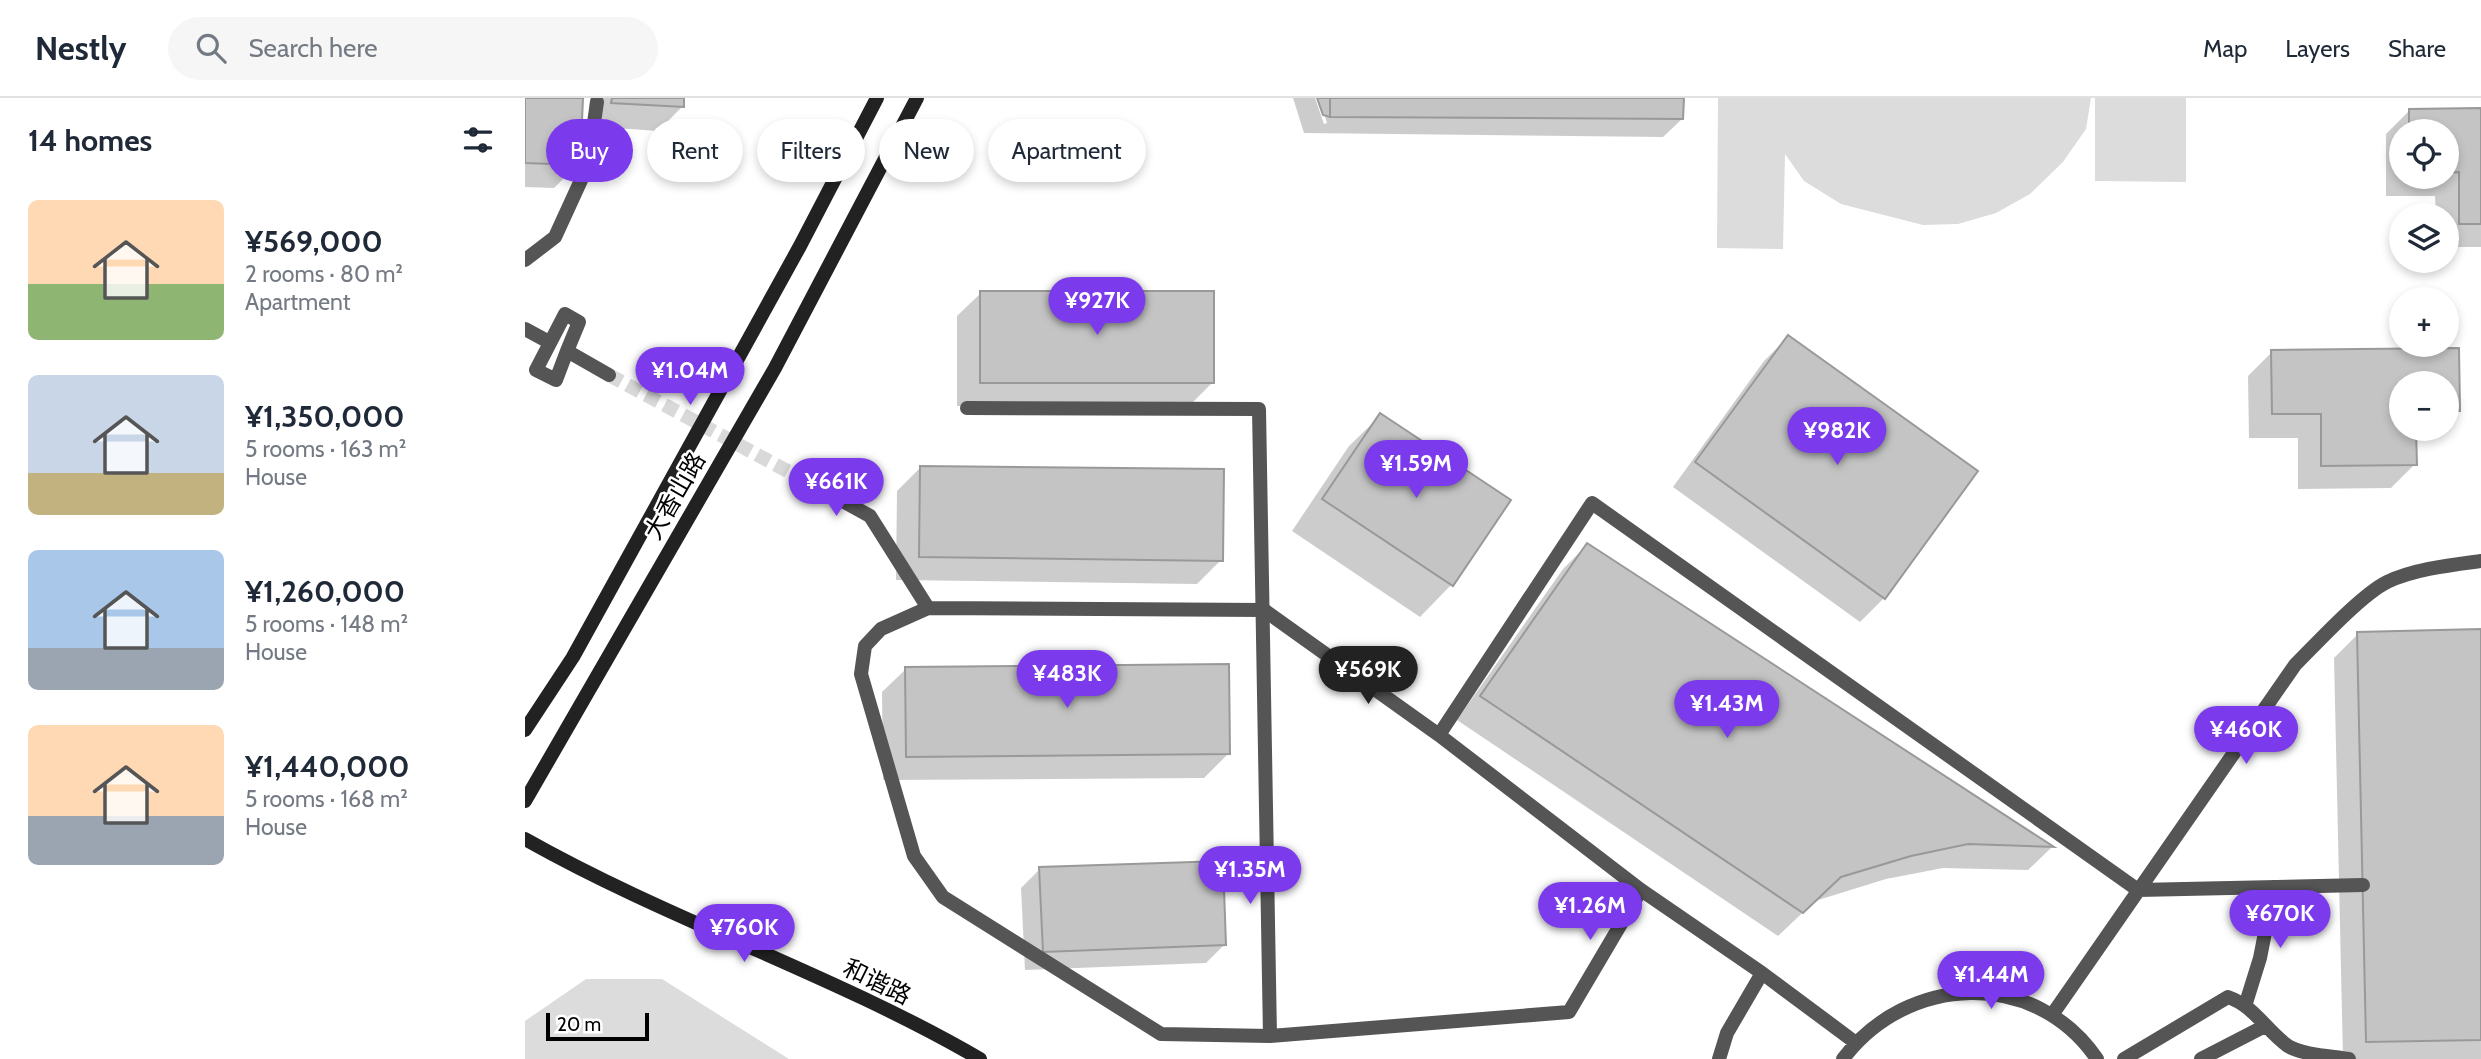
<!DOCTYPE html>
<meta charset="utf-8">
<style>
:root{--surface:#fff;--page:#f6f6f7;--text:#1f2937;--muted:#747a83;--line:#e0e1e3;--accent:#7c3aed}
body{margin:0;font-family:Cabin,"Noto Sans SC",sans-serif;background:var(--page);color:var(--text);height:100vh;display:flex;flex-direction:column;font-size:26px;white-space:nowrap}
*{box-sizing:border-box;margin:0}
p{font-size:23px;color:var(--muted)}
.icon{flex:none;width:38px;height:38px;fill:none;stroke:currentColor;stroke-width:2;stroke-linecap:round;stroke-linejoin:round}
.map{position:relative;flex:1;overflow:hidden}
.drawer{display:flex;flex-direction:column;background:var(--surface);width:525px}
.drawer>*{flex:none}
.banner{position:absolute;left:21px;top:21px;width:665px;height:63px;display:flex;gap:14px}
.controls{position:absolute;left:1864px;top:21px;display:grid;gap:14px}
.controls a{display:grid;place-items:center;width:70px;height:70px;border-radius:50%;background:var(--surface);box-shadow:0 4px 10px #0003;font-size:35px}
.scale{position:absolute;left:21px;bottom:18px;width:103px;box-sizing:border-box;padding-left:7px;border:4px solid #000;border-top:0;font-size:19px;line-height:24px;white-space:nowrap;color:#000;-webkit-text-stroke:5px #fff;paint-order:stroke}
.price{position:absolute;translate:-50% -60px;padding:0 16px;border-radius:24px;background:var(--accent);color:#fff;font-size:23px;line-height:46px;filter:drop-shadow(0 2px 4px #0008)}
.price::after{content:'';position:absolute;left:50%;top:42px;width:21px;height:16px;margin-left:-10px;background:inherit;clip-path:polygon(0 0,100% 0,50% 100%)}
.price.selected{background:#222;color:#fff}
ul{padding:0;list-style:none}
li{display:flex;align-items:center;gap:21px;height:175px;padding:0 28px}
li span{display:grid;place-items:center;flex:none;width:196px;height:140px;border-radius:10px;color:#555}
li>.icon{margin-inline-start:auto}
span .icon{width:84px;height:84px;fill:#fffc;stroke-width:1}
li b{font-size:30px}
h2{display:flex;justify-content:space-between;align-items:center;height:84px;padding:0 28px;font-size:30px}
.pill{padding:0 24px;border-radius:32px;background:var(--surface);box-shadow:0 4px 10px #0003;font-size:24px;line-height:63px}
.pill.selected{background:var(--accent);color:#fff}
header{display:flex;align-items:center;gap:42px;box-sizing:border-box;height:98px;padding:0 35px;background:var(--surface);border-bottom:2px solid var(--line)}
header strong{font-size:33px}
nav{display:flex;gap:38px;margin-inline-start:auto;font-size:24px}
.search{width:490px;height:63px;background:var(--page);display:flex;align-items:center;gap:18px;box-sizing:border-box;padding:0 24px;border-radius:38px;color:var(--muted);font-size:26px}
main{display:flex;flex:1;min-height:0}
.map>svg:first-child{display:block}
</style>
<header>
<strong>Nestly</strong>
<div class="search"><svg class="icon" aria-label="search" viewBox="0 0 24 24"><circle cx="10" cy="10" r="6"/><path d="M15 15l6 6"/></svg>Search here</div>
<nav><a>Map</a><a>Layers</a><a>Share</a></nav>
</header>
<main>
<section class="drawer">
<h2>14 homes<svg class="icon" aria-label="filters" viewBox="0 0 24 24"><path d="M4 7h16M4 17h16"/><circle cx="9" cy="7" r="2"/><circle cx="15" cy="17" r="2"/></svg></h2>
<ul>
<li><span style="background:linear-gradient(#ffd9b3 60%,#8fb573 0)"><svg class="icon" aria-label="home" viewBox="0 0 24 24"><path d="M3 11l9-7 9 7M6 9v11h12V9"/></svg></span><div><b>¥569,000</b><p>2 rooms · 80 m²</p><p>Apartment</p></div></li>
<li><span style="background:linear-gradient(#c9d6e8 70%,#c2b280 0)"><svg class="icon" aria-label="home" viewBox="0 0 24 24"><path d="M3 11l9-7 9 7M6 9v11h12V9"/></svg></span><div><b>¥1,350,000</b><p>5 rooms · 163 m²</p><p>House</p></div></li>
<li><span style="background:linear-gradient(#a9c7e8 70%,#9aa5b1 0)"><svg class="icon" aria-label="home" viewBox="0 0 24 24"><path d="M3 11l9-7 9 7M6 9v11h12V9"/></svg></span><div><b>¥1,260,000</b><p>5 rooms · 148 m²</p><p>House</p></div></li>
<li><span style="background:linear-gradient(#ffd9b3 65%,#9aa5b1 0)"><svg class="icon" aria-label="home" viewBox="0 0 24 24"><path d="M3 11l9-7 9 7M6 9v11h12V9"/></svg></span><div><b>¥1,440,000</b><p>5 rooms · 168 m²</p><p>House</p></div></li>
</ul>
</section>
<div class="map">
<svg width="1956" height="961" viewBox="0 0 1956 961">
<rect width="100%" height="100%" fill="#fff"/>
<path fill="#dcdcdc" d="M1193,0H1566L1561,31L1538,64L1505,96L1471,115L1433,126L1398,127L1316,106L1279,83L1260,56L1258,151L1192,150Z
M1570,0H1661V84L1570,83Z
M61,881H137L264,961H0V923Z"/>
<path fill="#0003" fill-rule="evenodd" d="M0,0H56L53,66L29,90L0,89Z
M65,0H157V9L133,33L63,28Z
M768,0H790L799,26L802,25L794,0H1157V21L1138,39L779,35Z
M1885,12H1956V149H1922V117H1911L1910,98H1861V36ZM1876,33H1922V79H1876Z
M456,195L688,284L664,308H432V218Z
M1263,239L1359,500L1335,524L1148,389L1239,263Z
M1932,252L1933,312L1922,324V285H1876V331H1915L1909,336H1889L1890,366L1866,390L1773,391V340H1724L1723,278L1747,254Z
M856,317L984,403L926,487L895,519L767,433L824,348Z
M396,369L696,462L672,486L371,482L372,393Z
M1062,447L1526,750L1503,772L1418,770L1361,781L1290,803L1253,838L932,622L1038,471Z
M1956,533V961H1818L1809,560L1833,536Z
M381,571L703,656L679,680L358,682L357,594Z
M515,771L699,847L681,865L500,872L496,790Z"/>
<path fill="#c4c4c4" stroke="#999" stroke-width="2" d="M0,0H58L55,67L0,65Z
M87,0H159V9L86,5Z
M792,0H805V19L798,17Z
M805,0H1159L1158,21L805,19Z
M1956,10V126H1934V74L1922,75V33H1884V11Z
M455,193H689V285H455Z
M1263,237L1453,373L1360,501L1170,364Z
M1934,250L1935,313H1922V285H1876V331H1891L1892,367L1796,368V316H1747L1746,252Z
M855,315L986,402L928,488L797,401Z
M395,368L699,371L698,463L394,459Z
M1062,445L1529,749L1443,746L1386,758L1316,779L1278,815L955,598Z
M1956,531V942L1841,944L1832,534Z
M704,566L705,656L381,659L380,569Z
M698,763L701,847L518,854L514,769Z"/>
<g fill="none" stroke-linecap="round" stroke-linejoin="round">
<path stroke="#d9d9d9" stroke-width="14" stroke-dasharray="14 7" stroke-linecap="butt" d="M84,277L294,390"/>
<path stroke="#555" stroke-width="14" d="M0,162L30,139L63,67L72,4
M0,231L24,244
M42,253L31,282L11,272L40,216L54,224L42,253L84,277
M294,390L345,418L403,510L739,512L914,637L1116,792L1237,875L1331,945
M403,510L356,531L340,548L336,576L389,758L418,799L636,936L745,938L734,311L442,310
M914,637L1067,405L1613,792L1838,787
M1721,905L1735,860L1749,789
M1527,917L1770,567C1792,545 1836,497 1862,484C1889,471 1926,467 1956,463
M745,938L1044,914L1116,792
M1194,961L1202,935L1237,875
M1318,961C1382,876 1510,870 1572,961
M1599,961L1703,899C1729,908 1741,932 1763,948C1778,957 1806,958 1824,961
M1676,961L1740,928"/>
<path stroke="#222" stroke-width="14" d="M0,632L48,559L275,148L352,0
M0,703L250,270L392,0
M0,741C147,824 309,876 455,961"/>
</g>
<g text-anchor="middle" stroke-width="5" stroke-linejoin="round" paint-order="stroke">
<g font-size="24" fill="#000" stroke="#fff">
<text transform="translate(150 398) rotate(-60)" y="8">大香山路</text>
<text transform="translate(352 884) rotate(26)" y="8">和谐路</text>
</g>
</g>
</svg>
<div class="controls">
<a><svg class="icon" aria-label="locate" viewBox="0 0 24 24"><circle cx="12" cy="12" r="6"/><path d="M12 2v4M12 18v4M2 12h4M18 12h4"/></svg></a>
<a><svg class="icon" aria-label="layers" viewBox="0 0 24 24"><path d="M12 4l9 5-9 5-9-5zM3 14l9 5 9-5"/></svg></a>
<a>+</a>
<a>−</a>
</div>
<div class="scale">20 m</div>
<b class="price" style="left:572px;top:239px">¥927K</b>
<b class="price" style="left:165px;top:309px">¥1.04M</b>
<b class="price" style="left:1312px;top:369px">¥982K</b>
<b class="price" style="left:891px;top:402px">¥1.59M</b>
<b class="price" style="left:311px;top:420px">¥661K</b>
<b class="price selected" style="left:843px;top:608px">¥569K</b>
<b class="price" style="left:542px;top:612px">¥483K</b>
<b class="price" style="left:1202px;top:642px">¥1.43M</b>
<b class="price" style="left:1721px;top:668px">¥460K</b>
<b class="price" style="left:725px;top:808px">¥1.35M</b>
<b class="price" style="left:1065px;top:844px">¥1.26M</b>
<b class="price" style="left:1755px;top:852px">¥670K</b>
<b class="price" style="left:219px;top:866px">¥760K</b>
<b class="price" style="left:1466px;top:913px">¥1.44M</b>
<div class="banner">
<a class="pill selected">Buy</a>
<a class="pill">Rent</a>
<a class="pill">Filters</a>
<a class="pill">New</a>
<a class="pill">Apartment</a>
</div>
</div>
</main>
